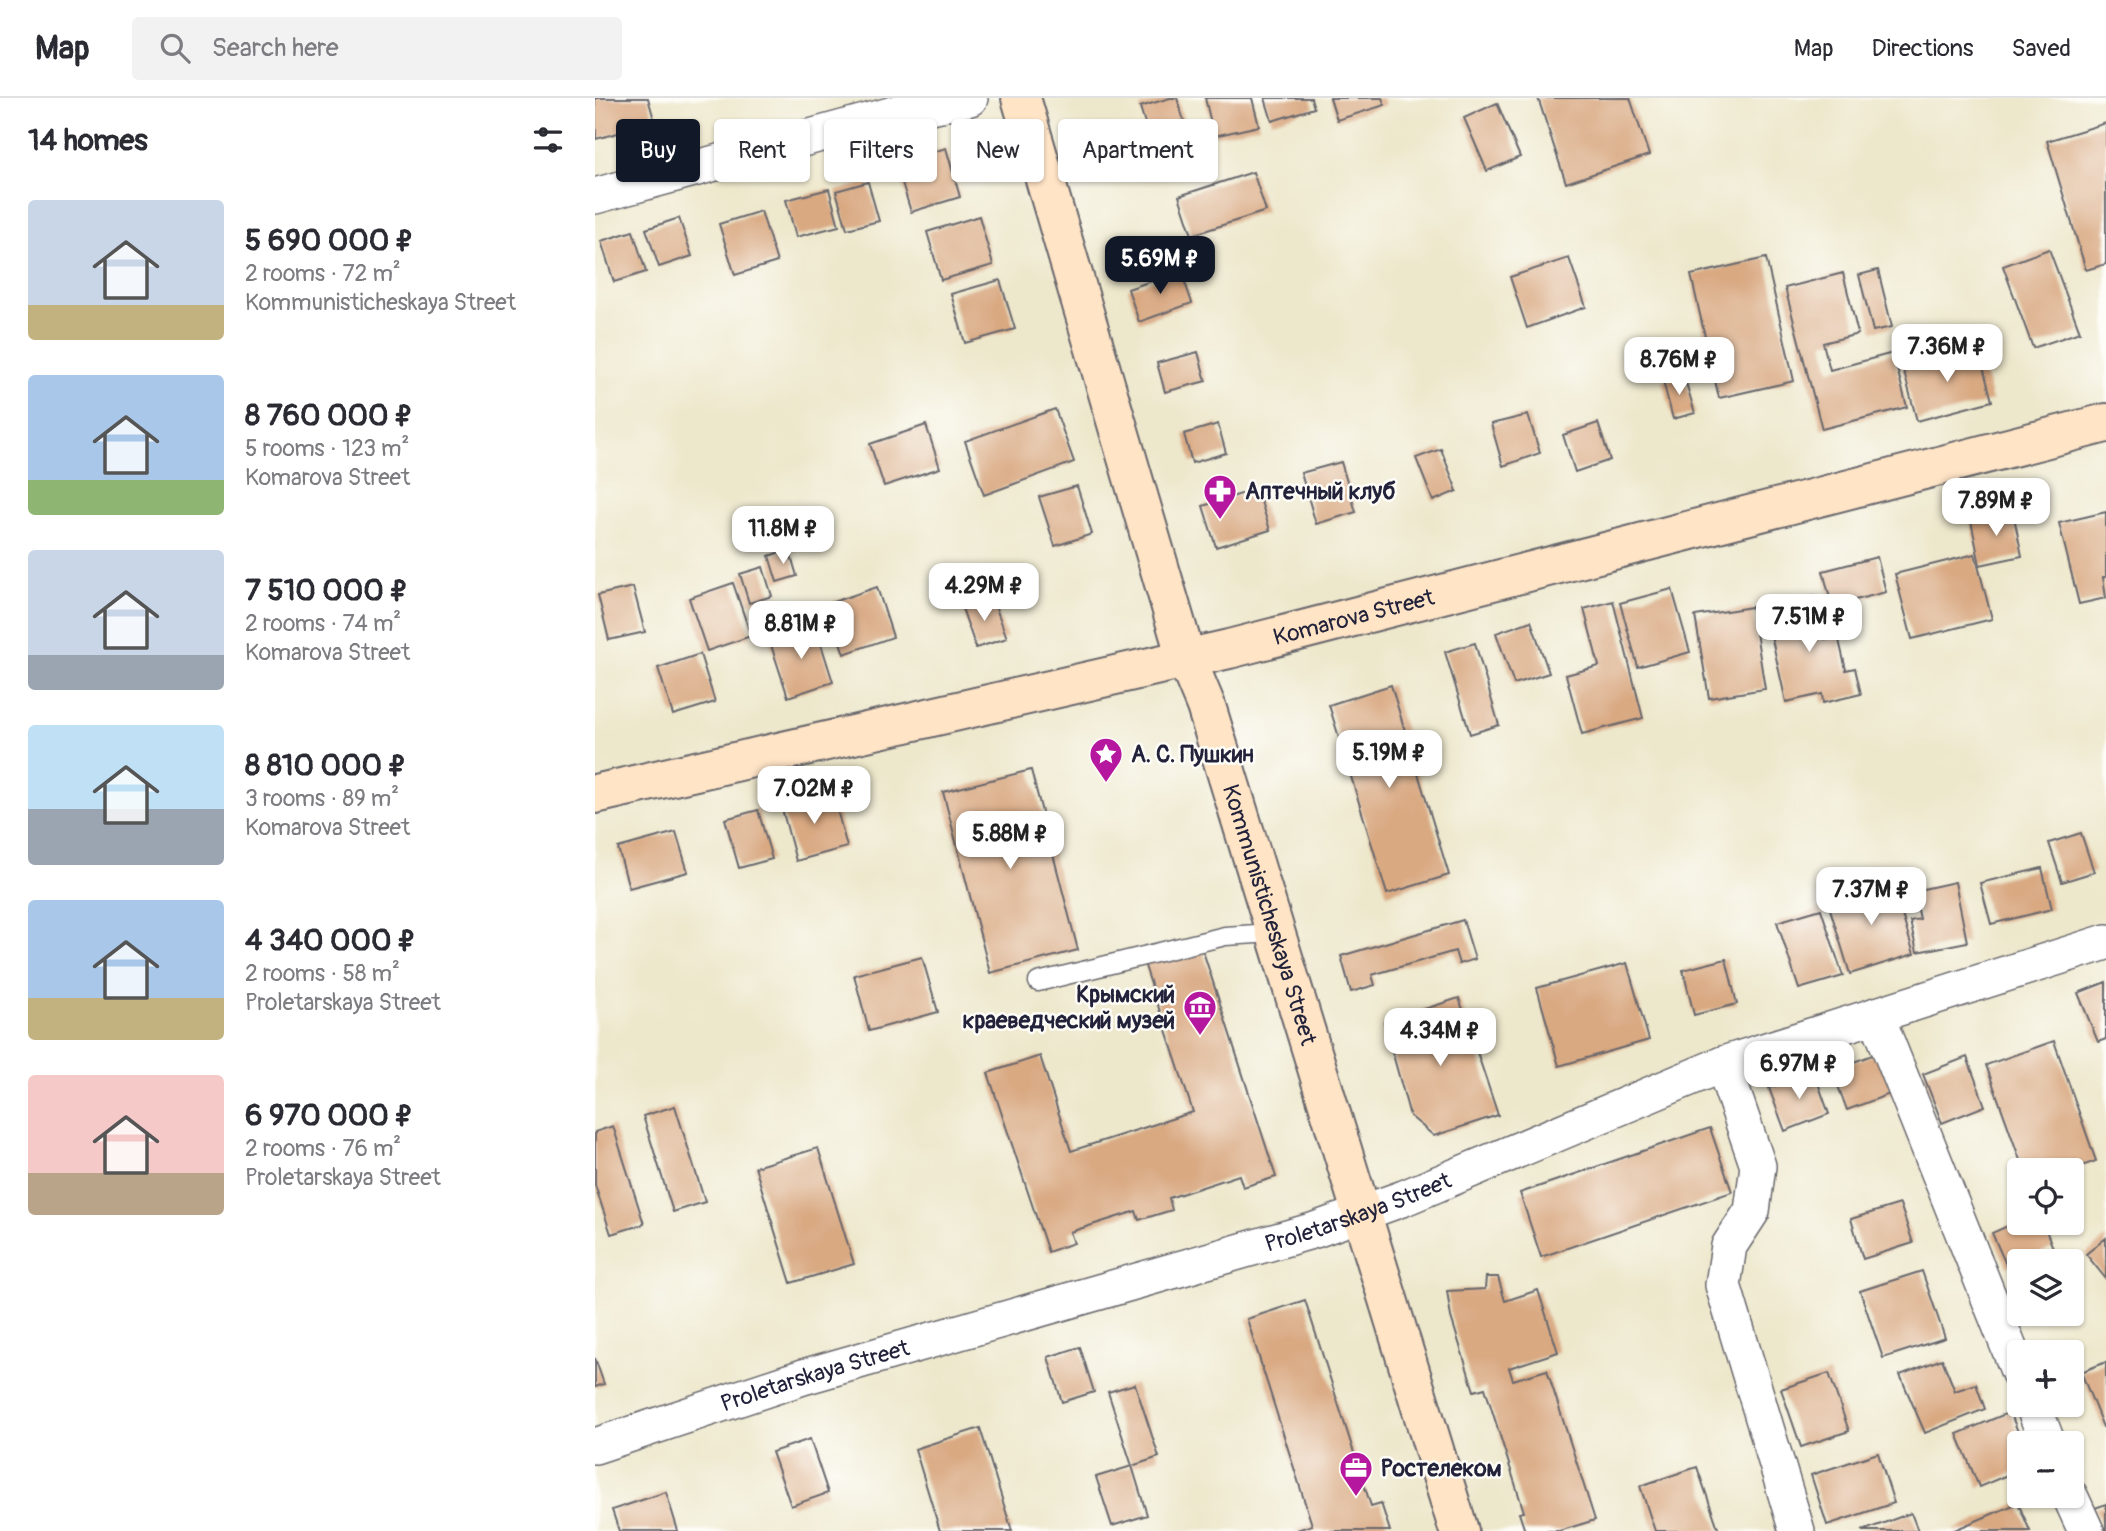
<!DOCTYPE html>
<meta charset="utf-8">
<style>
:root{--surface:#fff;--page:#f2f2f3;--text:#2b2b33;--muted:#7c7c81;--line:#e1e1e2;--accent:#111827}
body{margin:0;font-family:Pangolin,sans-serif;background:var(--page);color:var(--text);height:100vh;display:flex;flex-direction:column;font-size:26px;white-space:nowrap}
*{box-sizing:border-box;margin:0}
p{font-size:23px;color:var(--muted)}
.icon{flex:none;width:38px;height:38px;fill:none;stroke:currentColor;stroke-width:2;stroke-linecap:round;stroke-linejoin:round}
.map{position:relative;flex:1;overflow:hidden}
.details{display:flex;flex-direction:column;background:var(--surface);width:595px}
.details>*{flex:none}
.guide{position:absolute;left:21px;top:21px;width:665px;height:63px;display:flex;gap:14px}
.buttons{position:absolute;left:1412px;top:1060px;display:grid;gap:14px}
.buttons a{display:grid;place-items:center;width:77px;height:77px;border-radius:7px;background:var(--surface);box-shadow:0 2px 5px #0004;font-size:35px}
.price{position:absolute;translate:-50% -60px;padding:0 16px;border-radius:14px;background:#fff;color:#222;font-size:23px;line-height:46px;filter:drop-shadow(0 2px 4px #0008)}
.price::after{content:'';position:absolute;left:50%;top:42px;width:21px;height:16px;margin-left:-10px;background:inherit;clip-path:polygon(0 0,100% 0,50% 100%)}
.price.active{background:var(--accent);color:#fff}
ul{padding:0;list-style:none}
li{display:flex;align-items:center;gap:21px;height:175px;padding:0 28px}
li span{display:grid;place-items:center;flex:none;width:196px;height:140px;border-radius:7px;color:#555}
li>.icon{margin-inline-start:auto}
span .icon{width:84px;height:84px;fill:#fffc;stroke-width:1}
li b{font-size:30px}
h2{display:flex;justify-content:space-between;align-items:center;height:84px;padding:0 28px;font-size:30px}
.tag{padding:0 24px;border-radius:7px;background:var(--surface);box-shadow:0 2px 5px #0004;font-size:24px;line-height:63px}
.tag.active{background:var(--accent);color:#fff}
header{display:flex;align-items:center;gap:42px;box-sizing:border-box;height:98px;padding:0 35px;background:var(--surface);border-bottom:2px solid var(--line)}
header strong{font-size:33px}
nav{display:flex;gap:38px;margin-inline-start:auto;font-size:24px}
.search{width:490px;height:63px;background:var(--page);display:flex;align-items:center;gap:18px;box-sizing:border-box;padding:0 24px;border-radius:7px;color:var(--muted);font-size:26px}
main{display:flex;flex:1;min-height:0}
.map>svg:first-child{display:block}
</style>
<header>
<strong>Map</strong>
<div class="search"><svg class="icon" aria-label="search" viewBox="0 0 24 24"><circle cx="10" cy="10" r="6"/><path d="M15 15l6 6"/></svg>Search here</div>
<nav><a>Map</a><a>Directions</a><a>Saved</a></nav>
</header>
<main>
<section class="details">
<h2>14 homes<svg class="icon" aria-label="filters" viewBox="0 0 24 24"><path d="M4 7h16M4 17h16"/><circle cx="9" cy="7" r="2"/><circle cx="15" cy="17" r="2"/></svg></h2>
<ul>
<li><span style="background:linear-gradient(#c9d6e8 75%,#c2b280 0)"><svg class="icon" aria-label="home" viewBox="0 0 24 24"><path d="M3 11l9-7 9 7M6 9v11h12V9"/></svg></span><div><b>5 690 000 ₽</b><p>2 rooms · 72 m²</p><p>Kommunisticheskaya Street</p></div></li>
<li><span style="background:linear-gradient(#a9c7e8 75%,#8fb573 0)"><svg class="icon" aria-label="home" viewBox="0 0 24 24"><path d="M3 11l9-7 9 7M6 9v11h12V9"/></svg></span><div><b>8 760 000 ₽</b><p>5 rooms · 123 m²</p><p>Komarova Street</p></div></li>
<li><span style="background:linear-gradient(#c9d6e8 75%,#9aa5b1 0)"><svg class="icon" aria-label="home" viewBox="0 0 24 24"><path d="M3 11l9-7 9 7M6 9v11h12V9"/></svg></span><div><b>7 510 000 ₽</b><p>2 rooms · 74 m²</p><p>Komarova Street</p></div></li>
<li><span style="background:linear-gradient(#bfe0f5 60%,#9aa5b1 0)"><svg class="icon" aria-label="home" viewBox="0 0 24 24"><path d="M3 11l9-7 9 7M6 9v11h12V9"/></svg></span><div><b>8 810 000 ₽</b><p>3 rooms · 89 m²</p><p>Komarova Street</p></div></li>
<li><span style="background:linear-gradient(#a9c7e8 70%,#c2b280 0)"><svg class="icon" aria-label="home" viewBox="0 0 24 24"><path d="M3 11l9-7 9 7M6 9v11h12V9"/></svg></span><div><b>4 340 000 ₽</b><p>2 rooms · 58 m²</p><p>Proletarskaya Street</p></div></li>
<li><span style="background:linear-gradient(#f6c9c9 70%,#b9a48a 0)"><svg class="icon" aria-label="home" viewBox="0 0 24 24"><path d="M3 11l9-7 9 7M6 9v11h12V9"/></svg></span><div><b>6 970 000 ₽</b><p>2 rooms · 76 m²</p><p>Proletarskaya Street</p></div></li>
</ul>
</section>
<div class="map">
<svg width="1511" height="1433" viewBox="0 0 1511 1433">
<rect width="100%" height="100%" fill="#fdfcf7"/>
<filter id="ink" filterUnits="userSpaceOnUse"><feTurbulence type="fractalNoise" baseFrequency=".0143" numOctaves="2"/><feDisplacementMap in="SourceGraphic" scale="14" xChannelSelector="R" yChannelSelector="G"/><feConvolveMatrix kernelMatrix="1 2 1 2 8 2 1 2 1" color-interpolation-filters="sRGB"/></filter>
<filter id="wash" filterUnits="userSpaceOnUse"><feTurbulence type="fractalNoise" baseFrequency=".00686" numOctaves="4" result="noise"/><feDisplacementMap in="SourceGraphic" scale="28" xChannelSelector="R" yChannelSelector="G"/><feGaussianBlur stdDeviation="1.57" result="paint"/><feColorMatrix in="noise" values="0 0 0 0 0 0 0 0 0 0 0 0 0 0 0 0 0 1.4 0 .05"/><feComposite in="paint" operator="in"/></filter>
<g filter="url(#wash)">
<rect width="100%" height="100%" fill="#ede7cb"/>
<g id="blocks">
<path fill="#d9a982" d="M0,0H53L60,25L1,41Z
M575,0H582L593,36L557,48L545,9Z
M610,0H657L664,28L619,38Z
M670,0H716L719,10L677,23Z
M735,0H787L790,7L742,22Z
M943,0H1035L1054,57L971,85Z
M902,5L925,59L892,73L869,20Z
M1511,25V166L1491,172L1452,43Z
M351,50L365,99L316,114L301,65Z
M658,74L671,113L597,137L584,98Z
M273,84L284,123L252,131L241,93Z
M234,91L244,128L201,139L191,102Z
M166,113L182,164L140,177L124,126Z
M384,118L398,167L346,182L332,134Z
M84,120L97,158L64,169L51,131Z
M38,133L51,174L19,184L6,143Z
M1454,151L1485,234L1438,250L1408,168Z
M974,160L991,209L932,230L915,179Z
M1171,160L1199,283L1124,300L1096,177Z
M1283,172L1297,229L1278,233L1264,177Z
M586,173L597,205L544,224L533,191Z
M1248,175L1263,236L1228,245L1235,272L1298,255L1312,309L1227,331L1190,190Z
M405,182L420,231L370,245L356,196Z
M1383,250L1397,303L1322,323L1308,270Z
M603,254L611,283L570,294L562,265Z
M1089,278L1100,315L1078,321L1068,283Z
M460,311L479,364L389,397L370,343Z
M933,317L945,355L908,368L896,326Z
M1003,325L1015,362L980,374L968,337Z
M623,326L631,355L597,365L589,336Z
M331,327L345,370L289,388L275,346Z
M846,351L862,393L838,403L821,360Z
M746,364L761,414L721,426L706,375Z
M482,388L497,436L460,448L444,399Z
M662,391L675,432L621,449L608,408Z
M1418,414L1427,458L1385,467L1376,423Z
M1511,414V479H1508L1511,500L1484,506L1464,425Z
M194,451L202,478L182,484L174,458Z
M1380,456L1397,521L1317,541L1300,476Z
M1282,459L1291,494L1237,508L1228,473Z
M168,469L177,498L154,505L145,476Z
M138,485L156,538L112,553L94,500Z
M38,489L50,534L14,542L3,497Z
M282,489L298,539L249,556L232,506Z
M1077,491L1095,554L1043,569L1025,505Z
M1220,498L1230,541L1243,538L1251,572L1260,570L1266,596L1228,605L1227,596L1191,604L1170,510Z
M397,499L412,540L381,550L367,510Z
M1018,503L1048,620L987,636L971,577L1004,568L989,511Z
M1157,509L1170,591L1114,600L1100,518Z
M936,523L954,575L919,586L901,535Z
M220,527L238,584L193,599L174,541Z
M880,545L904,627L875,636L850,554Z
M105,556L120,604L78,617L63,570Z
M796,587L854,777L792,796L734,607Z
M436,672L483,852L395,875L348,694Z
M237,693L252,749L201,763L186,707Z
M163,712L177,761L144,770L130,721Z
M81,734L93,774L34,790L23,750Z
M1486,735L1499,774L1467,784L1454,745Z
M1447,770L1457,811L1396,826L1385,785Z
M1296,781L1319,856L1255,876L1232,801Z
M1360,784L1372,844L1322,854L1315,823L1325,821L1319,793Z
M1226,811L1248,878L1204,891L1182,824Z
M868,822L880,861L864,866L860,853L777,877L780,887L756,894L746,858Z
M606,847L681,1079L648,1089L644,1077L574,1100L577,1112L544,1122L541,1113L475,1134L479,1145L453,1154L393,975L445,958L476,1053L598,1014L549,865Z
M327,859L343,914L274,933L259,877Z
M1131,861L1142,906L1099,917L1088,872Z
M1032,865L1054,942L964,968L942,890Z
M1511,884V941L1503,944L1483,895Z
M864,900L903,1017L839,1038L815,1018L789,924Z
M1459,943L1501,1063L1473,1073H1429L1391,967Z
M1288,953L1303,993L1252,1012L1237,972Z
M1372,959L1390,1008L1347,1025L1328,976Z
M1219,974L1234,1016L1190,1033L1174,990Z
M80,1008L110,1104L78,1114L48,1018Z
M18,1028L49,1126L16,1136L0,1087V1034Z
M1115,1030L1137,1094L946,1159L925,1095Z
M223,1050L259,1166L196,1185L160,1069Z
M1305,1106L1318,1145L1268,1161L1256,1121Z
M1424,1123L1448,1125L1458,1150L1412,1169L1397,1135Z
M1511,1140V1181L1491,1156Z
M1327,1173L1350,1240L1288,1260L1265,1193Z
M891,1179H903L910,1203L943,1192L963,1254L914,1270L918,1282L952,1272L1000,1422L964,1433H930L924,1415L929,1414L890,1290L879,1293L856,1219L852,1193L890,1191Z
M710,1202L776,1408L786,1405L795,1433H699L717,1427L652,1221Z
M485,1249L499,1294L467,1304L453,1259Z
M0,1260L9,1286L0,1289Z
M1347,1261L1360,1293L1381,1286L1390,1311L1330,1335L1305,1277Z
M1511,1264V1328L1508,1329L1486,1274Z
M1234,1275L1254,1333L1206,1349L1186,1291Z
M540,1286L564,1359L537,1368L513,1294Z
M1415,1314L1428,1346H1424V1372L1384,1389L1362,1336Z
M385,1330L417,1433H345L320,1351Z
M215,1341L233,1395L196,1408L177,1354Z
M1283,1355L1299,1405L1232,1427L1216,1377Z
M537,1368L552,1417L517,1428L501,1379Z
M1102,1369L1124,1433H1060L1045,1388Z
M71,1394L83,1433H24L17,1412Z
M1423,1405L1435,1433H1357Z
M1511,1406V1433H1510L1500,1410Z
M1316,1415L1323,1433H1267Z"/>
</g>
</g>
<g filter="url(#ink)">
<use href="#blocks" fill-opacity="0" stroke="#69676d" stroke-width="2"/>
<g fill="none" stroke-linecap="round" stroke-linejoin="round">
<defs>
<path id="lane" d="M443,884L630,838L678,835"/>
<g id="street">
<path d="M0,98L310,13L375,0"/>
<path d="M1281,917L1424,1275"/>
<path d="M1128,966L1163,1068L1157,1113L1134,1148L1128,1187L1202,1433"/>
<path d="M1438,1307L1453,1346"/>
<path id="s1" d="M0,1348L208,1279L720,1132L809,1100L1128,966L1511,844"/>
<path d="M1475,1398L1491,1433"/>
</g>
<g id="secondary">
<path id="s2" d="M426,0L591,560L611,608L864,1433"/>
<path id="s3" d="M0,696L634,551L1511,325"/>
</g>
</defs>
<use href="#lane" stroke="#69676d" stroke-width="21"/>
<use href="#street" stroke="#69676d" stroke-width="38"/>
<use href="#secondary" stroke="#69676d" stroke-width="42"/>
<use href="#lane" stroke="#fff" stroke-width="18"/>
<use href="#street" stroke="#fff" stroke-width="35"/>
<use href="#secondary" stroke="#ffe4c6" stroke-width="38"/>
</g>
</g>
<defs>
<symbol id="pharmacy-pin" viewBox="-11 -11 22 30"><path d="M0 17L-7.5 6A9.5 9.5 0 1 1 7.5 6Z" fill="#b5179e" stroke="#fdfcf7"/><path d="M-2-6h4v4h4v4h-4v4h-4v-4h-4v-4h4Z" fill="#fff"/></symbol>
<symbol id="sight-pin" viewBox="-11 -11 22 30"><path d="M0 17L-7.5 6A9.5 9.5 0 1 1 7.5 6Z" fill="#b5179e" stroke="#fdfcf7"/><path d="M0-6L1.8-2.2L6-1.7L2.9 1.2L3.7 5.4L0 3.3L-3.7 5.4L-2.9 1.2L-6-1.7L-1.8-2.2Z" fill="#fff"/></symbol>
<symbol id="museum-pin" viewBox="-11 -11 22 30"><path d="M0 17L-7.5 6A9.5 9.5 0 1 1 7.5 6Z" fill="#b5179e" stroke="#fdfcf7"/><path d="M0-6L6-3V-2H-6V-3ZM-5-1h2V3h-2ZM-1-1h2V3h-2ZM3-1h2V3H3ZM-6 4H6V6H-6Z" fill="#fff"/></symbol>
<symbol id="office-pin" viewBox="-11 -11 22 30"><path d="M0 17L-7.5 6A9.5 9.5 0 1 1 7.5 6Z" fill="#b5179e" stroke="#fdfcf7"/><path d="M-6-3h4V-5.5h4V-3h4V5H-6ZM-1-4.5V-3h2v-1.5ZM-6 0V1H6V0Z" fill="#fff"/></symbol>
</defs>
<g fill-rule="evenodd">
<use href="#pharmacy-pin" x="606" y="374" width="38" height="52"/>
<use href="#sight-pin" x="492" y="637" width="38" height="52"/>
<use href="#museum-pin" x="586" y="890" width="38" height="52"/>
<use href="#office-pin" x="742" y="1351" width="38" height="52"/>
</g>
<g text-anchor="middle" stroke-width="5" stroke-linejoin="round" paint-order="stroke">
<g font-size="23" font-weight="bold" fill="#22223b" stroke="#fdfcf7" text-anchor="start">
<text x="650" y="401">Аптечный клуб</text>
<text x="536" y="664">А. С. Пушкин</text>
<text x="580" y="904" text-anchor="end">Крымский<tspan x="580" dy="26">краеведческий музей</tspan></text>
<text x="786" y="1378">Ростелеком</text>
</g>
<g font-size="23" fill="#22223b" stroke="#fdfcf7">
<text dy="8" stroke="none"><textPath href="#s3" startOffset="779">Komarova Street</textPath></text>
<text dy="8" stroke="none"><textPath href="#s2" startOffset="854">Kommunisticheskaya Street</textPath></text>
<text dy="8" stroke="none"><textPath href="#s1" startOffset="798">Proletarskaya Street</textPath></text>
<text dy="8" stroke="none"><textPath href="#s1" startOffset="231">Proletarskaya Street</textPath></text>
</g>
</g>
</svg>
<div class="buttons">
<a><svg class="icon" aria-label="locate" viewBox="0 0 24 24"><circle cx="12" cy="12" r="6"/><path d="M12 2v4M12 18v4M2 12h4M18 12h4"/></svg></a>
<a><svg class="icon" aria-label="layers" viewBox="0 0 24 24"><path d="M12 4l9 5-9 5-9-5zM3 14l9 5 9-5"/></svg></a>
<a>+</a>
<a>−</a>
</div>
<b class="price active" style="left:565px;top:198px">5.69M ₽</b>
<b class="price" style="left:1352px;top:286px">7.36M ₽</b>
<b class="price" style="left:1084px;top:299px">8.76M ₽</b>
<b class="price" style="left:1401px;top:440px">7.89M ₽</b>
<b class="price" style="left:188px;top:468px">11.8M ₽</b>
<b class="price" style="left:389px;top:525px">4.29M ₽</b>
<b class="price" style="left:1214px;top:556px">7.51M ₽</b>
<b class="price" style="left:206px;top:563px">8.81M ₽</b>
<b class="price" style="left:794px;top:692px">5.19M ₽</b>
<b class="price" style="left:219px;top:728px">7.02M ₽</b>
<b class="price" style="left:415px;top:773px">5.88M ₽</b>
<b class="price" style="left:1276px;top:829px">7.37M ₽</b>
<b class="price" style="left:845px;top:970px">4.34M ₽</b>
<b class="price" style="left:1204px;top:1003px">6.97M ₽</b>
<div class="guide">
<a class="tag active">Buy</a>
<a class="tag">Rent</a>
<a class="tag">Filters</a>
<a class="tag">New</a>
<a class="tag">Apartment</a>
</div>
</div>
</main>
